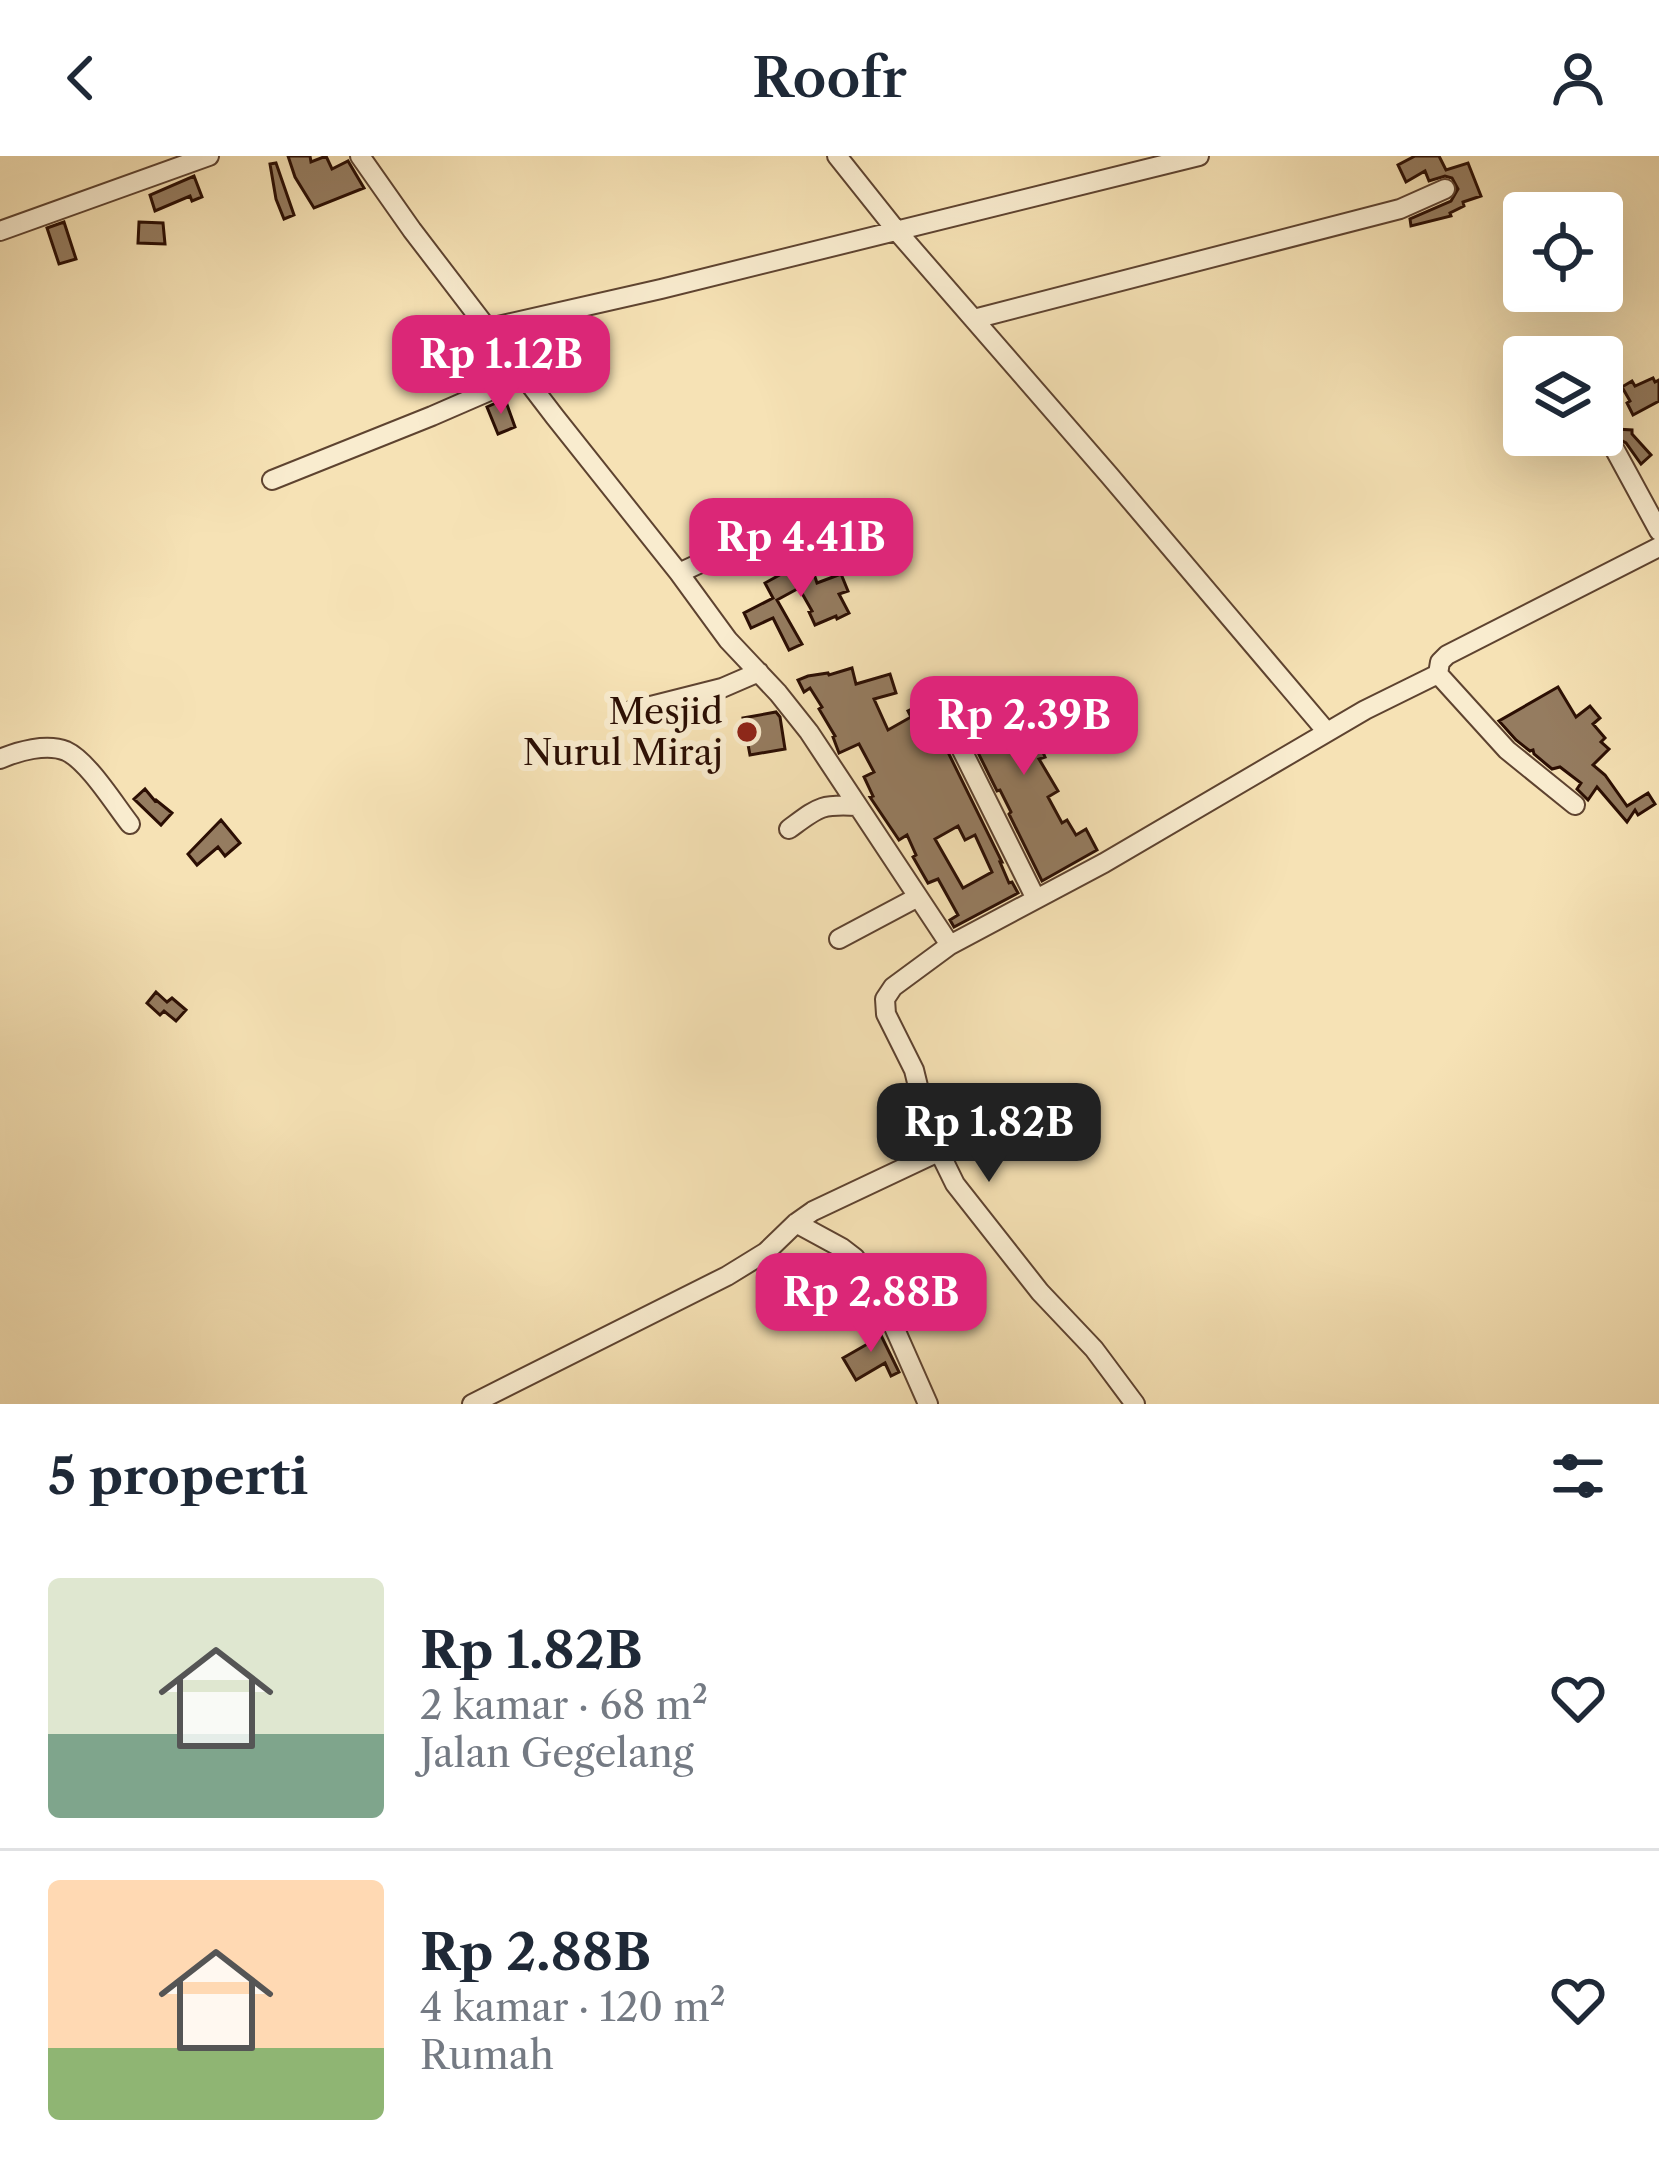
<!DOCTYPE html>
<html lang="id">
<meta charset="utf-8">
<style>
:root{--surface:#fff;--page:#f2f2f3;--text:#1f2937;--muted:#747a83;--line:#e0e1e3;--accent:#db2777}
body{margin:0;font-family:"Libre Caslon Text",serif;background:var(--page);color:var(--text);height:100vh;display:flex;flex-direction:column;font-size:45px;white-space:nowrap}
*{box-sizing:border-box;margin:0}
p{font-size:39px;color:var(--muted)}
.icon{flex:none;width:66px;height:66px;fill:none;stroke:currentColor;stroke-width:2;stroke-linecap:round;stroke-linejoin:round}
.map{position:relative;height:1248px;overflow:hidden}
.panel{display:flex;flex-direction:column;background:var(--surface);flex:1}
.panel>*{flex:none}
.tools{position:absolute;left:1503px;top:36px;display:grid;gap:24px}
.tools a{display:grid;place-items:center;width:120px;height:120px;border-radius:12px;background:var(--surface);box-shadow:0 12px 48px #0002;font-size:60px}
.price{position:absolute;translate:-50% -102px;padding:0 27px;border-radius:24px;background:var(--accent);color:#fff;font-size:39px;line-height:78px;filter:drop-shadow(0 3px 6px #0008)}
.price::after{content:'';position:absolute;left:50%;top:72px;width:36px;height:27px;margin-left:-18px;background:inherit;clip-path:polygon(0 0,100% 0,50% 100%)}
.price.active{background:#222;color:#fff}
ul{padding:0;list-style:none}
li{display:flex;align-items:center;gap:36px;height:300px;padding:0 48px}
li+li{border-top:3px solid var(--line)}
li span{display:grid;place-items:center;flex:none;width:336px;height:240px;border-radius:12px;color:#555}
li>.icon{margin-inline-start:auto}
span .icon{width:144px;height:144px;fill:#fffc;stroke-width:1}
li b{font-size:51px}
h2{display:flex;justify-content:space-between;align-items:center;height:144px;padding:0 48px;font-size:51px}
header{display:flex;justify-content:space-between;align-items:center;height:156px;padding:0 48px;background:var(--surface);font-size:54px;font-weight:600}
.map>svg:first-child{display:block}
</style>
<header><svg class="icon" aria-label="back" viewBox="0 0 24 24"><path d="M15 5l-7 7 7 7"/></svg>Roofr<svg class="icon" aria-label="person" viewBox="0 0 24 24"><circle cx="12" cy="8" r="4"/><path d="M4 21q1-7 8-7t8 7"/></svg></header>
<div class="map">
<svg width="1659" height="1248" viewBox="0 0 1659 1248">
<rect width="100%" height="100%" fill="#f6e2b5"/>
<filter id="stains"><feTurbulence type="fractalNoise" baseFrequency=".00167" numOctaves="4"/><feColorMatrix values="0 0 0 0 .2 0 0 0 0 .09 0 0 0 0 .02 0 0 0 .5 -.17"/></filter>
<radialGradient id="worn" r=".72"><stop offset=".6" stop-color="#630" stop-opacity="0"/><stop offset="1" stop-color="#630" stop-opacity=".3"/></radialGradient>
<path fill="#957c60" stroke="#2b0e03" stroke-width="3" fill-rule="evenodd" d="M288,0H310L311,6L326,0L332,13L348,5L364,32L314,52L295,21Z
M1415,0H1439L1446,14L1468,7L1481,40L1463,46L1464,50L1450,57L1451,60L1411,70L1410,63L1451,45L1458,33L1452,22L1445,20L1429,25L1425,15L1406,26L1398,9Z
M276,7L294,59L284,63L276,43L270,8Z
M194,20L202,41L192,45L190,40L155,55L150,39Z
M64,66L76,103L59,108L47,72Z
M139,66L163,67L165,88L138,87Z
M562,174L574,199L548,211L536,185Z
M1653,222L1655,226L1659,224V245L1633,259L1627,247L1630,245L1622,231L1632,225L1635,230Z
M505,243L515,271L498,278L487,251Z
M1616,273L1632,274V278L1651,299L1641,308L1626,287L1615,281Z
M808,400L817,427L841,418L848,435L839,438L849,457L837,463L836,460L815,469L809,456L812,455L799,432L777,444L802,488L789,494L773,462L751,472L744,457L773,442L765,427L794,411L792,405Z
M852,512L856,528L890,518L896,537L874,543L888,574L911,561L908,555L940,539L930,548L931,563L929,564L940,587L943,586L1002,706H1000L1009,727L1012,726L1018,737L954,771L950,764L958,759L938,723L928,727L913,701L916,699L907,679L899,684L870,641L873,640L864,621L874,616L859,588L839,597L833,581L835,580L819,553L822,551L810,532L804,536L798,524L808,520L828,517L829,519ZM958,670L965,684L975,679L992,716L963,732L935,683Z
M1558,531L1576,561L1590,550L1600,562L1593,568L1605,582L1601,586L1609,593L1593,609L1605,619L1627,650L1648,637L1655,648L1638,659L1635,654L1627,666L1597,631L1588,644L1577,633L1581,627L1560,611L1552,613L1534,598L1533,594L1530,595L1516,584L1499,565Z
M1001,535L1005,544L1012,541V544L1030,536L1035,549L1045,545L1050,556L1042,559L1047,574L1035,578L1045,601L1039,603L1058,635L1048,641L1062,667L1067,664L1076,679L1086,673L1097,694L1042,725L1009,658L1011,656L1000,634L997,635L954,548L959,545L962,551Z
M776,556L780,561L785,593L750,599L743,562Z
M145,633L155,645L156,644L172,657L161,669L134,643Z
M221,664L240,687L225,700L218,691L197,709L188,698Z
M156,836L167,846L172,842L186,854L176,865L164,855L160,859L147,847Z
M874,1165L899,1216L891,1220L885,1207L856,1224L843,1202L871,1186L863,1170Z"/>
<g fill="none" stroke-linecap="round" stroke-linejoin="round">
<defs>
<path id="minor" d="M360,0L412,74L555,261L679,417L728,484L778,537L809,576L950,789
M837,0L896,74L1109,319L1327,576
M0,75L209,0
M974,163L1400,53L1445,33
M489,172L661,133L1199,0
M1615,294L1659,375
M272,324L432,260L524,220
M679,417L707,404L781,383
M1438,518L1507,594L1575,649
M942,554L1036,743
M631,555L722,532L759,516
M0,603C18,595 47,587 66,595C88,605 115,649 130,668
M789,673C819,651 820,648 857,650
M839,783L918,741
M796,1067L842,1092L855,1102L894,1171L928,1248
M472,1248L727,1120L766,1096L796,1067L813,1055L938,996
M1135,1248L1094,1193L1040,1136L955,1028L929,975L914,914L886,858L885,843L893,831L950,789L1104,707L1365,554L1438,518L1440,506L1447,499L1659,391"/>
</defs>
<use href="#minor" stroke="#5e4330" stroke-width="22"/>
<use href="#minor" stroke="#f9eccf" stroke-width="18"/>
</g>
<circle fill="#8f2418" stroke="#f9eccf" stroke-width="4.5" cx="747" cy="576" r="12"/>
<g text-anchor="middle" stroke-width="12" stroke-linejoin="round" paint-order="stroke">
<g font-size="36" fill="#2b0e03" stroke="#f9eccf" text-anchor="end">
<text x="723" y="568">Mesjid<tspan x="723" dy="41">Nurul Miraj</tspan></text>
</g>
</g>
<rect width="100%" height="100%" filter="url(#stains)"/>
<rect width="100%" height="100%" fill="url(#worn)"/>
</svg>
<div class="tools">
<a><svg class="icon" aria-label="locate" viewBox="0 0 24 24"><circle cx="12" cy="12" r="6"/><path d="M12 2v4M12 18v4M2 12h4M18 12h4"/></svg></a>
<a><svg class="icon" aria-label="layers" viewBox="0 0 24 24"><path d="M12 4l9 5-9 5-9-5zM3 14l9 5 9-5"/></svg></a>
</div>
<b class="price" style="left:501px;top:261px">Rp 1.12B</b>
<b class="price" style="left:801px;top:444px">Rp 4.41B</b>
<b class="price" style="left:1024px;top:622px">Rp 2.39B</b>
<b class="price active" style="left:989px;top:1029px">Rp 1.82B</b>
<b class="price" style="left:871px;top:1199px">Rp 2.88B</b>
</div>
<section class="panel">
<h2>5 properti<svg class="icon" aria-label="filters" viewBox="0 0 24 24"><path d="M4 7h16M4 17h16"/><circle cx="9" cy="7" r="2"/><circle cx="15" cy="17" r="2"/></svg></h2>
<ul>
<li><span style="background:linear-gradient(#dfe7d0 65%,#7fa58c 0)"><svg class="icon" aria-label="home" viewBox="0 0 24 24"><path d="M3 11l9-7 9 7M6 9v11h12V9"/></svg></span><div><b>Rp 1.82B</b><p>2 kamar · 68 m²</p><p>Jalan Gegelang</p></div><svg class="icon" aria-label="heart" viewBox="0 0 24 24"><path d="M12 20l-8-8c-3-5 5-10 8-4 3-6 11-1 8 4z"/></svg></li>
<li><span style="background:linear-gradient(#ffd9b3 70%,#8fb573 0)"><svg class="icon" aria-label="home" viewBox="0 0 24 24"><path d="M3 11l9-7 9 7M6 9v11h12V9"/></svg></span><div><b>Rp 2.88B</b><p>4 kamar · 120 m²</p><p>Rumah</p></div><svg class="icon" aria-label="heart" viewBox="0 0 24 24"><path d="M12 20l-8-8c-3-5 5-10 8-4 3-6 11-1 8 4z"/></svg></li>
</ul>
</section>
